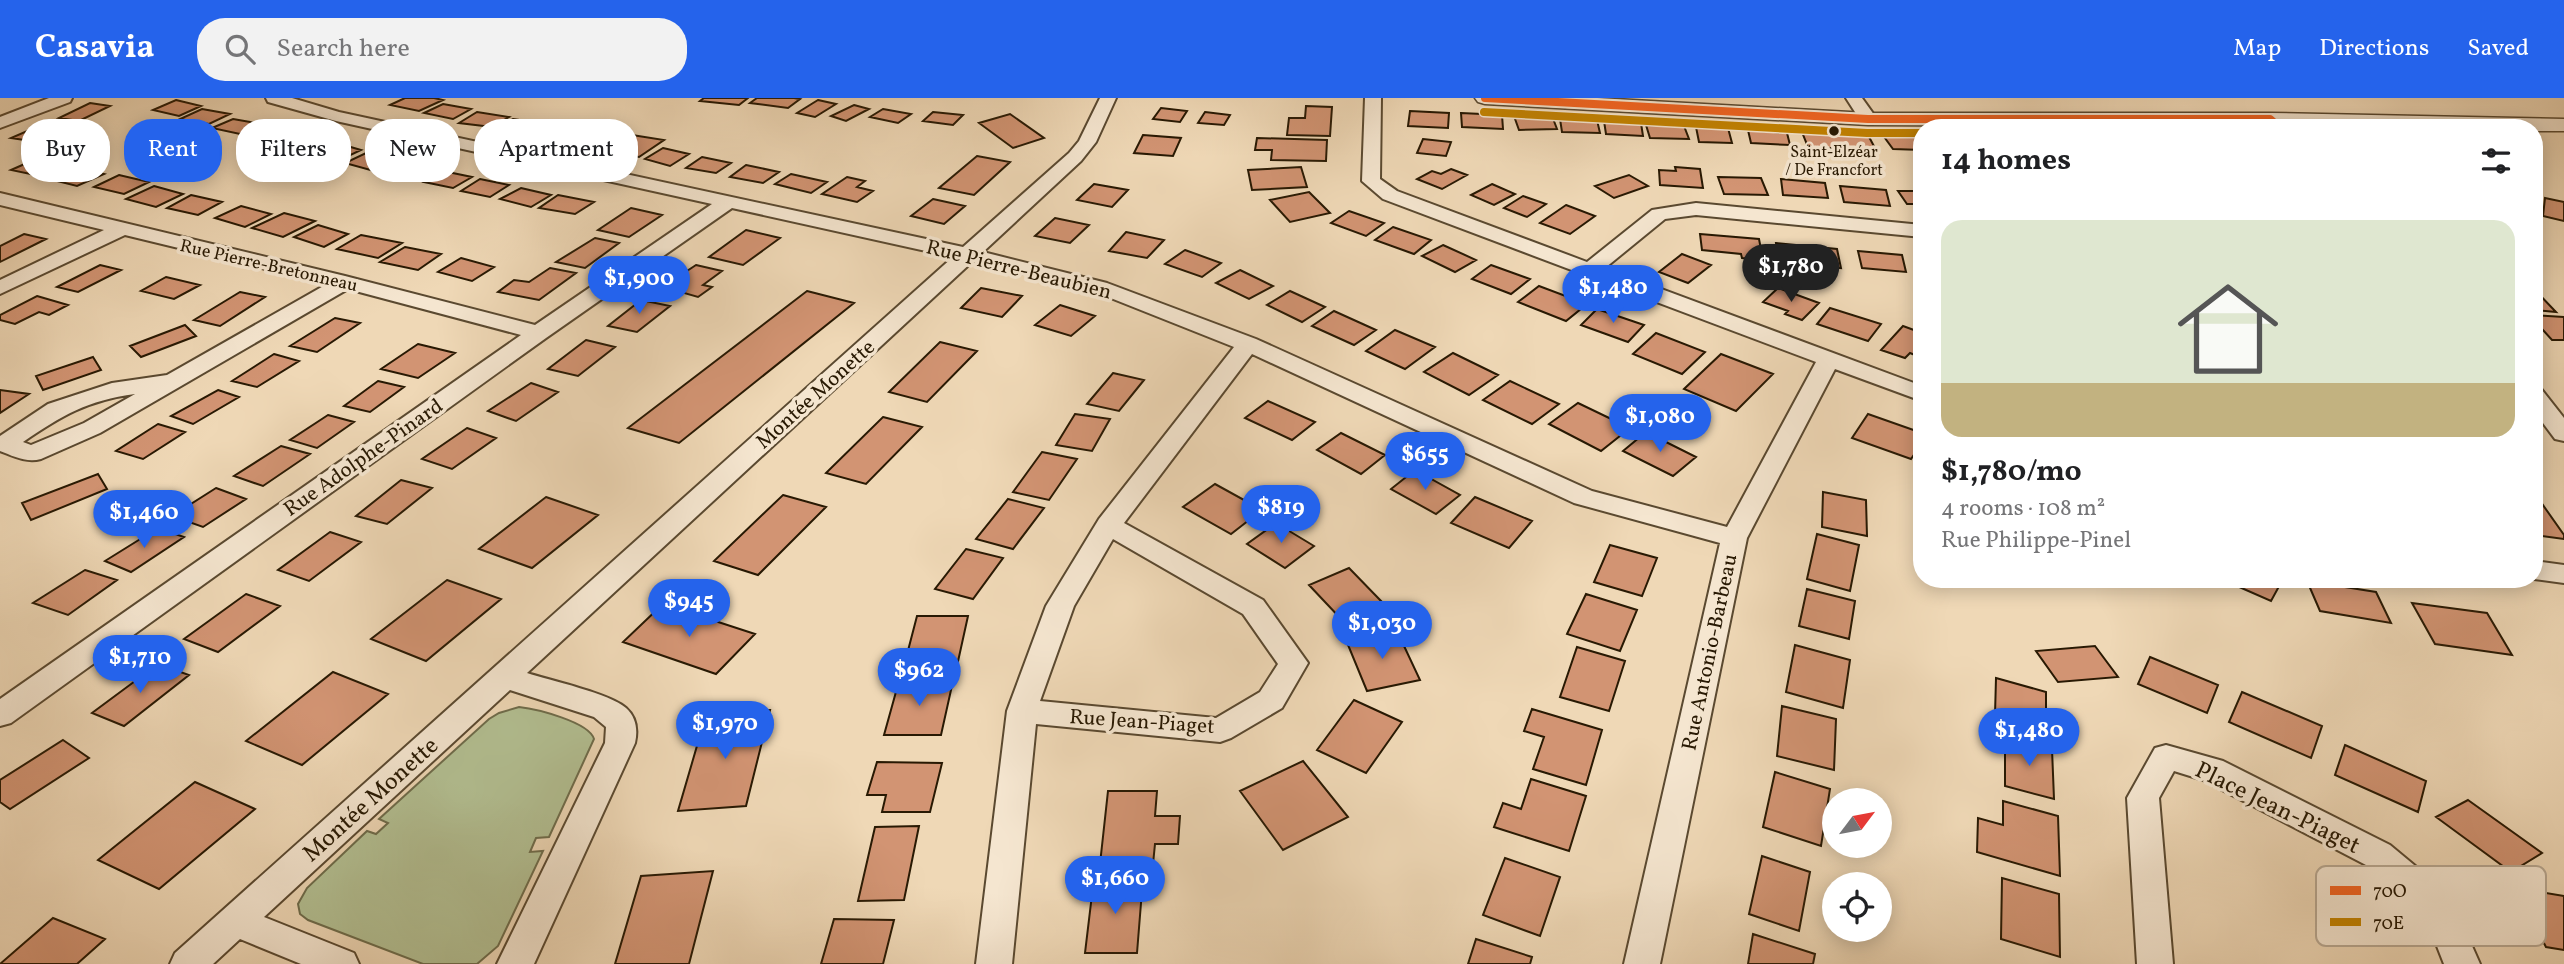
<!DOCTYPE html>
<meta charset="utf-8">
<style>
:root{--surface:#fff;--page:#f2f2f2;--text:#202124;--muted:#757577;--accent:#2563eb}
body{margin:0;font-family:Vollkorn,serif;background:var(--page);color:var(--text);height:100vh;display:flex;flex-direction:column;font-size:26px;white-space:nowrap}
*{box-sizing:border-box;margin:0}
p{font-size:23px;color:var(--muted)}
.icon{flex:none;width:38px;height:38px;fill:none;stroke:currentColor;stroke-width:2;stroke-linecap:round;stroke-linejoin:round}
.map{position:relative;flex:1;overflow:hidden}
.panel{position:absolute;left:1913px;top:21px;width:630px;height:469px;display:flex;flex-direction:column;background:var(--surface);border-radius:28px;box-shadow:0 4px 18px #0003}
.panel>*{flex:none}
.top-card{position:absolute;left:21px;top:21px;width:665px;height:63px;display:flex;gap:14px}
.needle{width:46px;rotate:58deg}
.tools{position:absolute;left:1822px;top:690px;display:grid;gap:14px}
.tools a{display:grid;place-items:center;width:70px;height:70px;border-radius:50%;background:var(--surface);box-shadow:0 4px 18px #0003;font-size:35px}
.price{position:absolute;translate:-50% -60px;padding:0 16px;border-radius:24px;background:var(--accent);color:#fff;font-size:23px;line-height:46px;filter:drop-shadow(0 2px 4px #0008)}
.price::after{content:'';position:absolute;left:50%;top:42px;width:21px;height:16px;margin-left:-10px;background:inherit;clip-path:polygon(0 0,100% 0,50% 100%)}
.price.active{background:#222;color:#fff}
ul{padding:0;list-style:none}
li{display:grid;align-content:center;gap:14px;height:371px;padding:0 28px}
li span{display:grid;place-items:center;height:217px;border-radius:21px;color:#555}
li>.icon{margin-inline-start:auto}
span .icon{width:126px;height:126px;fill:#fffc;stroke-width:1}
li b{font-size:30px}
h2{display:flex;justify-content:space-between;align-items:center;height:84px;padding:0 28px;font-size:30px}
.pill{padding:0 24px;border-radius:28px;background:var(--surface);box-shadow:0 4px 18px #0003;font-size:24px;line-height:63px}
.pill.active{background:var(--accent);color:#fff}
header{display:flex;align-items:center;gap:42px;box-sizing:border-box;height:98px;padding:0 35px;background:var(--accent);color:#fff}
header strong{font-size:33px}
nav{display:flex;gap:38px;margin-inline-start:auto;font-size:24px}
.search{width:490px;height:63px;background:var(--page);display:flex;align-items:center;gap:18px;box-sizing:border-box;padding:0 24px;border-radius:28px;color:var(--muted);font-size:26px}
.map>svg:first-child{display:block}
</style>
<header>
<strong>Casavia</strong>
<div class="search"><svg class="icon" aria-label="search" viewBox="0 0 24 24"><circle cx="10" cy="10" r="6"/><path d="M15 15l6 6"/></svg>Search here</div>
<nav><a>Map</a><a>Directions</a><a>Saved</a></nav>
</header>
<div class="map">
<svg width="2564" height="866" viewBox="0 0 2564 866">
<rect width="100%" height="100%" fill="#efd8b6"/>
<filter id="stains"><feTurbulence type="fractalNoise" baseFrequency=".00286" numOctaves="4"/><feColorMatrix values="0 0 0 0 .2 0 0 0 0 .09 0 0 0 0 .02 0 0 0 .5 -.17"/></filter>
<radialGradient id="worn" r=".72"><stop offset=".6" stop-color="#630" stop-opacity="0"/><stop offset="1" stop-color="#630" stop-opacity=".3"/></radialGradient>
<path fill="#b3c093" stroke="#6e6c4b" stroke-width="2" d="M519,609C537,611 589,624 594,641L549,739L536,740L530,754L543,753L498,848L477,866H423L308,822L300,816L298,806L307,790L367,733L376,736L388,725L379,721L489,621L499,615Z"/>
<path fill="#d29473" stroke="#281903" stroke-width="2" d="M405,0H434L443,2L419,13L390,7Z
M704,0H748L739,7L700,3Z
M757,0H794L800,1L788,10L750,5Z
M176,2L201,8L179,18L153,12Z
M818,2L836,6L815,19L797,15Z
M90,5L110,8L79,23L59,20Z
M443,6L471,11L453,21L424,15Z
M854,7L869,11L846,23L831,18Z
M1306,8L1332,9L1330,38L1287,37L1289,20H1305Z
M1161,10L1187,13L1180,24L1153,21Z
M202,11L230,16L209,26L180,21Z
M883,11L911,16L898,25L870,19Z
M1410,13L1449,15L1448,30L1408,28Z
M477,14L509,19L492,29L459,25Z
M933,14L963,17L953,27L923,23Z
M1205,14L1230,17L1224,27L1198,25Z
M1461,15L1502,17L1503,31L1462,29Z
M1010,16L1044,40L1013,50L979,25Z
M1514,18H1552L1557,31L1519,32Z
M233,21L261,26L240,36L212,30Z
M513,21L540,25L524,36L496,31Z
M1560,21L1597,22L1600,35L1562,34Z
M1604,23L1641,25L1643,38L1606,36Z
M48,24L67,27L31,43L11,40Z
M547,26L579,30L561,43L529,39Z
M269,27L293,36L267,46L243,38Z
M1646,27L1684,28L1689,41L1650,40Z
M1696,29L1728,30L1732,45L1699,44Z
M592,32L621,38L599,52L568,46Z
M1748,32L1787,35L1790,47L1751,45Z
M1802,34L1868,37L1876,52L1808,49Z
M1882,36H1915L1922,45V52L1893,51Z
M632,37L664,42L639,59L606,53Z
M1143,37L1181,40L1173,58L1134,55Z
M301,38L327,43L306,54L280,48Z
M1257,40L1327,42L1326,63L1271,62L1272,52H1255Z
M1423,41L1451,44L1446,58L1417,55Z
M337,45L361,52L338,63L314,56Z
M663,50L689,56L670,68L645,61Z
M366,55L396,62L374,73L345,65Z
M977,58L1010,64L974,97L939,90Z
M702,59L731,65L716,75L686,70Z
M38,60L67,67L40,78L11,72Z
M402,64L434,71L412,83L380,76Z
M81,67L88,69L84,71L104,76L77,88L49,81Z
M746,67L779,74L763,85L730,79Z
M1301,69L1307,89L1252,92L1248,72Z
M1675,69L1700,71L1703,90L1660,87L1659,72L1676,73Z
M1451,71L1467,77L1442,91L1417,81L1432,73L1441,76Z
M443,73L472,79L453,90L424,84Z
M791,76L827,84L811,95L775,86Z
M119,77L149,84L124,96L94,89Z
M1629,77L1648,88L1614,100L1595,88Z
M847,79L865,83L857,89L873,93L857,104L822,96Z
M1718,79L1761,80L1768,97L1724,96Z
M480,81L509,87L490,99L461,93Z
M1781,81L1825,85L1828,100L1783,97Z
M1094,86L1128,92L1112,109L1077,102Z
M1492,86L1515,96L1494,107L1471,97Z
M154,88L183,96L156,109L126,101Z
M1840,88L1886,92L1890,108L1844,104Z
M521,90L551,97L531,109L500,101Z
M1898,93H1922V106H1907Z
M1309,94L1330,115L1290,124L1270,102Z
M191,97L222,104L198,117L167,110Z
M558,97L594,104L575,116L539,110Z
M1523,98L1546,106L1527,119L1504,110Z
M2545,100L2564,104V123L2543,118Z
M933,101L965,108L944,126L911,118Z
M1566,107L1595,118L1570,136L1540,125Z
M241,108L271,116L245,129L215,120Z
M631,110L662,117L629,139L598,132Z
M1349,113L1384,125L1366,138L1331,125Z
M284,115L315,123L283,139L252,130Z
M1055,120L1089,127L1070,145L1035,138Z
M318,127L348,136L324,149L294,139Z
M1393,129L1431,142L1414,156L1375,142Z
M746,132L780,140L743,167L709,159Z
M1126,134L1164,142L1147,160L1109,153Z
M24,136L46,141L0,164V148Z
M1700,136L1759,141L1763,162L1742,160L1741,156L1702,152Z
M361,137L402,145L378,160L337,151Z
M595,140L619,145L585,170L556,164Z
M1776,145L1837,151L1841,170L1779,164Z
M1443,147L1476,162L1455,174L1422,158Z
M405,149L441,156L418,172L380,164Z
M1185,152L1221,165L1202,179L1165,166Z
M1858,153L1902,157L1906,174L1862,170Z
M1682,156L1711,167L1688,185L1659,174Z
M461,160L494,169L472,183L438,174Z
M100,167L121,172L78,194L57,189Z
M696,167L722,173L703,187L712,189L698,199L663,189Z
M1491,167L1530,181L1511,196L1472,181Z
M550,170L576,175L539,202L498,194L514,182L529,184Z
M1240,172L1273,188L1249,201L1216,185Z
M166,179L200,187L174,201L141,193Z
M1539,188L1587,206L1566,223L1518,204Z
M981,190L1022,198L1002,219L961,210Z
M1778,190L1819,205L1802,222L1785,216L1788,213L1763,204Z
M2534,191L2556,214L2534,212Z
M807,193L854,205L679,345L628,330Z
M1290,193L1325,209L1302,224L1267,207Z
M240,194L265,199L220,228L194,222Z
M37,198L68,207L49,217L39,214L15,226L0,222V217Z
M641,202L670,208L637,234L608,228Z
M1060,207L1095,218L1071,238L1035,227Z
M1830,210L1881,226L1868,243L1817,226Z
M1597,211L1644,227L1628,244L1581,227Z
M1334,213L1376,232L1354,247L1312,228Z
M2534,217L2564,219V242H2552L2534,222Z
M335,220L360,225L317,254L290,248Z
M185,227L196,238L141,259L130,248Z
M1903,228L1922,235V260L1910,255L1905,260L1881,252Z
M1395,232L1435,249L1405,271L1366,253Z
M1656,235L1705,254L1682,276L1633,256Z
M586,242L615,249L578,278L548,271Z
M940,244L977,253L927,304L889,294Z
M418,246L455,255L418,280L381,271Z
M1453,255L1498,277L1469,297L1424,274Z
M274,256L299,263L257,289L232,283Z
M1721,256L1773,276L1736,313L1684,291Z
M93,259L101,272L43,292L36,278Z
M1113,275L1144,282L1119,313L1087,306Z
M378,283L404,289L370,314L344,308Z
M1510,283L1559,306L1532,326L1483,302Z
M531,285L558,294L516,323L488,313Z
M0,292L29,296L0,315Z
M218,292L239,299L193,326L171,318Z
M1268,303L1315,324L1292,342L1245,320Z
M1578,305L1630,330L1601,353L1549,326Z
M1075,316L1110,321L1092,353L1056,347Z
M1868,316L1922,335V345L1911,361L1852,340Z
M328,317L354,324L317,350L290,342Z
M883,319L922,329L866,386L826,375Z
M158,326L185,334L143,361L116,353Z
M467,330L496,340L452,371L422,361Z
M1646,334L1696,359L1673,378L1623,353Z
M1341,335L1385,357L1361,376L1317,352Z
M281,348L310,356L263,388L234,378Z
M1042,354L1077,361L1049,402L1013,394Z
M1415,372L1460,397L1436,416L1391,391Z
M98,376L107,391L31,422L22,405Z
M401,382L432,390L387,426L356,418Z
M1215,386L1262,412L1231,436L1183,409Z
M216,390L246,401L203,429L172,418Z
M1823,394L1866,402L1867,438L1822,429Z
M783,397L826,409L758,477L714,463Z
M546,399L598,417L532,470L479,451Z
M1475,399L1532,423L1509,450L1451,425Z
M2534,399L2538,400L2564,437V441L2534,437Z
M1008,401L1044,410L1013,451L976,441Z
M1276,425L1314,448L1285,470L1247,446Z
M158,430L184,439L131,474L105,463Z
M330,434L361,444L309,483L278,472Z
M1817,436L1859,447L1850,493L1807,481Z
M1610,447L1657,460L1642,498L1594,484Z
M966,451L1003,460L973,501L935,491Z
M1349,470L1382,504L1342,522L1309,487Z
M85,472L117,482L68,517L33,505Z
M2221,481H2283L2271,503Z
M447,482L501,501L426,563L371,541Z
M2307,483L2376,494L2391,525L2320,513Z
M1807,491L1855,503L1849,541L1799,528Z
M246,496L280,508L218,554L184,541Z
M1586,496L1637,512L1620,553L1567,536Z
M2412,505L2487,515L2512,557L2435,546Z
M663,506L755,536L716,576L623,544Z
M917,518H968L957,568H904Z
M1397,533L1420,582L1367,593L1346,542Z
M1795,547L1850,562L1843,610L1786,594Z
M2095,548L2118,579L2058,584L2036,553Z
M1577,549L1625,563L1609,613L1560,599Z
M2150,559L2218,587L2207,615L2138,586Z
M158,566L189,577L124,628L92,615Z
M333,574L388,596L302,667L246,643Z
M1996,580L2046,594V632L1995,617Z
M899,583H953L941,637H884Z
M2242,594L2322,628L2311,660L2229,624Z
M1354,602L1402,624L1366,675L1317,652Z
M1782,608L1836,621L1834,672L1777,658Z
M1532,611L1602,632L1586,687L1533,671L1544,639L1524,633Z
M770,612L746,708L678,713L706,617Z
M2005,639L2052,651L2054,701L2005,688Z
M63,642L89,660L10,711L0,704V682Z
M2345,647L2426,683L2418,714L2335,677Z
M1303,663L1348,719L1283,752L1240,693Z
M877,664L942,665L930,714H882L886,697H867Z
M1775,674L1830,691L1821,748L1763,729Z
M1531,681L1586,698L1569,753L1494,729L1503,705L1521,711Z
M195,684L255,711L159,791L98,762Z
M1108,693H1157L1155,718H1180L1178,746H1155L1153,766H1100Z
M2468,702L2542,755L2511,774L2436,719Z
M2003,703L2058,718L2060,778L1977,754L1978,720L2003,727Z
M919,728L904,802L858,803L875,729Z
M1762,758L1810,774L1799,833L1749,816Z
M1505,760L1560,779L1540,838L1483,817Z
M713,773L689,866H615L641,778Z
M1094,780H1143L1137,855H1085Z
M2002,780L2059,796L2060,859L2001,841Z
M2515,790L2564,798V852L2546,849Z
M53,820L105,841L77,866H0Z
M834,821L894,822L883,866H821Z
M1753,836L1815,856L1813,866H1748Z
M1476,841L1532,859L1530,866H1468Z"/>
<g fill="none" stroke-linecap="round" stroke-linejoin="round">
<defs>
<path id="minor" d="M49,0H72L70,4L0,30V19Z
M266,0H292L339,14L963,149L1069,55L1079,43L1100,0H1116L1096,44L1081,63L983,154L1107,185L1256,241L1592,393L1727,429L1816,264L1383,101L1362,83L1365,0H1381L1380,81L1397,93L1587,164L1652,112L1696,105L1922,127V139L1696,117L1665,121L1605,170L1922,288V303L1835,271L1747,440L1660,866H1624L1720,445L1574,405L1252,256L1124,425L1263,502L1308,565L1282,610L1231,640L1220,644L1036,626L1012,866H976L1007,613L1046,508L1099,421L1234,249L1093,193L973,163L527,575C549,582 611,596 626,610C636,619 638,632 635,645L534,866H497L605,645L606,629L594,619L510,592L264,819L354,855L359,866H301L240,841L213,866H170L175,855L953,159L732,110L546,240L11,625L0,628V601L521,237L348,191L100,335L41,361C26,365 13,358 0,353V338L48,306L112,285L167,277L327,186L125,137L0,196V182L104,132L0,107V95L345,178L535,227L712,106L336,23L268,4ZM135,296L84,325L31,347L23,344C61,318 88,302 135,296ZM1113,441L1243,516L1278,566L1260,594L1216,620L1040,603L1074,508Z
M1846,0H1862L1877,21L1874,25H1862Z
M2534,290L2542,292L2564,320V343L2555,341L2534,313Z
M2534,463L2564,467V485L2534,481Z
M2166,647L2223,663L2390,747L2449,796L2480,866H2444L2424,815L2366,767L2203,682L2174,673L2159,700L2173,866H2137L2127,700L2155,650Z"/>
<path id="tertiary" d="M1475,0H1597L1868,15H2270L2564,21V33H2534V30L1868,27L1485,6L1478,4Z"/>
</defs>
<use href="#minor" stroke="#5a4930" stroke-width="4"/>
<use href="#tertiary" stroke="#5a4930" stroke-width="3"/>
<use href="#minor" fill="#f5e6d0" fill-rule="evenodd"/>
<use href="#tertiary" fill="#f5e6d0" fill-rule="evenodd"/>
<defs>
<path id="bus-1" d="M1485,0L1868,21H2270L2280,30"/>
<path id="bus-2" d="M1484,14L1867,35H1922"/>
</defs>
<use href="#bus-1" stroke="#f5e6d0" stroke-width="11"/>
<use href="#bus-2" stroke="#f5e6d0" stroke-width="11"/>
<use href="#bus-1" stroke="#f26522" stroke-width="8"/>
<use href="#bus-2" stroke="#c38301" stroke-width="8"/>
</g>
<circle fill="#281903" stroke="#f5e6d0" stroke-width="2.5" cx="1834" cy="33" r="6"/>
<g text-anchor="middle" stroke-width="7" stroke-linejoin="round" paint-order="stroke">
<g font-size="16" fill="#281903" stroke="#f5e6d0">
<text x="1834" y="59">Saint-Elzéar<tspan x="1834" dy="18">/ De Francfort</tspan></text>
</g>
<g font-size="18" fill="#281903" stroke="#f5e6d0">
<text transform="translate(269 167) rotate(13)" y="6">Rue Pierre-Bretonneau</text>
</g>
<g font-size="21" fill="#281903" stroke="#f5e6d0">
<text transform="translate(1019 171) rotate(14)" y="7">Rue Pierre-Beaubien</text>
<text transform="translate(815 296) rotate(-42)" y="7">Montée Monette</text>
<text transform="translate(363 359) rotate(-35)" y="7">Rue Adolphe-Pinard</text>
<text transform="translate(1709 554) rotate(-78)" y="7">Rue Antonio-Barbeau</text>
<text transform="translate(1142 623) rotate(4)" y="7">Rue Jean-Piaget</text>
</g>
<g font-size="24" fill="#281903" stroke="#f5e6d0">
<text transform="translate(370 701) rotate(-42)" y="8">Montée Monette</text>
<text transform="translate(2278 709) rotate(26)" y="8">Place Jean-Piaget</text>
</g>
</g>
<rect x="2316" y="768" width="230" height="80" rx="10" fill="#f5e6d0" stroke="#b8a892" stroke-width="2"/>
<rect x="2330" y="788" width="31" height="9" fill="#f26522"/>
<rect x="2330" y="820" width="31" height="8" fill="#c38301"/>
<g font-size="19" fill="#281903">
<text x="2373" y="799">70O</text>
<text x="2373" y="831">70E</text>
</g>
<rect width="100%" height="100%" filter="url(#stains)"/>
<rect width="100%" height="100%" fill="url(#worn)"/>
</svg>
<div class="tools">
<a><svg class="needle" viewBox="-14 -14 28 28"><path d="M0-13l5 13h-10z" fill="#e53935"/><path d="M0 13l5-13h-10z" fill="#757577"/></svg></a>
<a><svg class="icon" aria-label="locate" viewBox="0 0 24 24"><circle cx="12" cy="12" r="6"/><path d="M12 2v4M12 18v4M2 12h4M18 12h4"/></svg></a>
</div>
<b class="price active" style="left:1791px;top:206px">$1,780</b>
<b class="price" style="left:639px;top:218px">$1,900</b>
<b class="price" style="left:1613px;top:227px">$1,480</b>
<b class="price" style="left:1660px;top:356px">$1,080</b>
<b class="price" style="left:1425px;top:394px">$655</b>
<b class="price" style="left:1281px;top:447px">$819</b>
<b class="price" style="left:144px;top:452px">$1,460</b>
<b class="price" style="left:689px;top:541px">$945</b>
<b class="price" style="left:1382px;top:563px">$1,030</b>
<b class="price" style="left:140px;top:597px">$1,710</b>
<b class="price" style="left:919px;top:610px">$962</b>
<b class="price" style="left:725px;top:663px">$1,970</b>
<b class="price" style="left:2029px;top:670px">$1,480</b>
<b class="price" style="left:1115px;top:818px">$1,660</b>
<div class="top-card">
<a class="pill">Buy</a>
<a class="pill active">Rent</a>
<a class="pill">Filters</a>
<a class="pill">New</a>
<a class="pill">Apartment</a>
</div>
<section class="panel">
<h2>14 homes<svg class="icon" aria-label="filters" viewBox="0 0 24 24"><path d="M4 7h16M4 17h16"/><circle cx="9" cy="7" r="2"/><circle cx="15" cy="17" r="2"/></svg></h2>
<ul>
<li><span style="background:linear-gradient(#dfe7d0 75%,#c2b280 0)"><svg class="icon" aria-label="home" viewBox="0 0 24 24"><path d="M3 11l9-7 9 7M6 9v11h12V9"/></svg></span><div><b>$1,780/mo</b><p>4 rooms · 108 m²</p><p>Rue Philippe-Pinel</p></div></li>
</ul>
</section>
</div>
